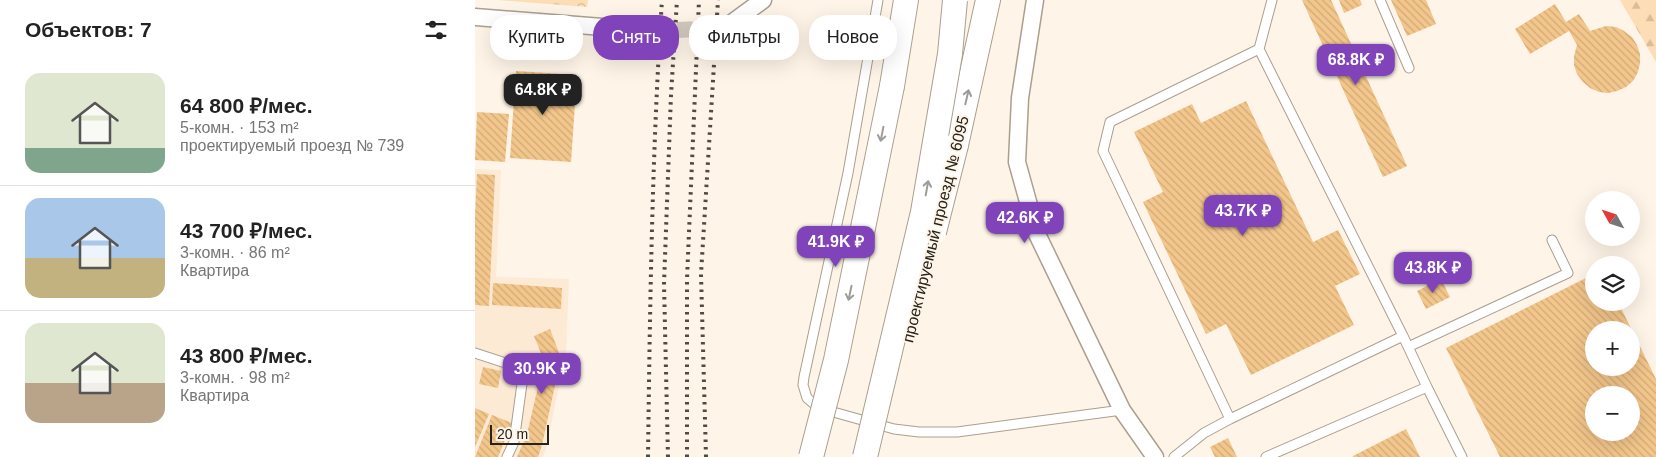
<!DOCTYPE html>
<html lang="ru">
<meta charset="utf-8">
<style>
:root{--surface:#fff;--page:#f6f6f6;--text:#222;--muted:#767676;--line:#e0e0e0;--accent:#8043b9}
body{margin:0;font-family:Arial,sans-serif;background:var(--page);color:var(--text);height:100vh;display:flex;flex-direction:column;font-size:19px;white-space:nowrap}
*{box-sizing:border-box;margin:0}
p{font-size:16px;color:var(--muted)}
.icon{flex:none;width:28px;height:28px;fill:none;stroke:currentColor;stroke-width:2;stroke-linecap:round;stroke-linejoin:round}
.map{position:relative;flex:1;overflow:hidden}
.side{display:flex;flex-direction:column;background:var(--surface);width:475px}
.side>*{flex:none}
.banner{position:absolute;left:15px;top:15px;width:475px;height:45px;display:flex;gap:10px}
.needle{width:32px;rotate:310deg}
.buttons{position:absolute;left:1110px;top:191px;display:grid;gap:10px}
.buttons a{display:grid;place-items:center;width:55px;height:55px;border-radius:50%;background:var(--surface);box-shadow:0 5px 20px #0002;font-size:25px}
.scale{position:absolute;left:15px;bottom:12px;width:59px;box-sizing:border-box;padding-left:5px;border:2px solid #26221c;border-top:0;font-size:14px;line-height:18px;white-space:nowrap;color:#26221c;-webkit-text-stroke:4px #fef4e7;paint-order:stroke}
.price{position:absolute;translate:-50% -42px;padding:0 11px;border-radius:10px;background:var(--accent);color:#fff;font-size:16px;line-height:32px;filter:drop-shadow(0 1px 2px #0008)}
.price::after{content:'';position:absolute;left:50%;top:30px;width:15px;height:11px;margin-left:-8px;background:inherit;clip-path:polygon(0 0,100% 0,50% 100%)}
.price.active{background:#222;color:#fff}
ul{padding:0;list-style:none}
li{display:flex;align-items:center;gap:15px;height:125px;padding:0 25px}
li+li{border-top:1px solid var(--line)}
li span{display:grid;place-items:center;flex:none;width:140px;height:100px;border-radius:15px;color:#555}
li>.icon{margin-inline-start:auto}
span .icon{width:60px;height:60px;fill:#fffc;stroke-width:1}
li b{font-size:21px}
h2{display:flex;justify-content:space-between;align-items:center;height:60px;padding:0 25px;font-size:21px}
.tag{padding:0 18px;border-radius:20px;background:var(--surface);box-shadow:0 5px 20px #0002;font-size:18px;line-height:45px}
.tag.active{background:var(--accent);color:#fff}
main{display:flex;flex:1;min-height:0}
.map>svg:first-child{display:block}
</style>
<main>
<section class="side">
<h2>Объектов: 7<svg class="icon" aria-label="filters" viewBox="0 0 24 24"><path d="M4 7h16M4 17h16"/><circle cx="9" cy="7" r="2"/><circle cx="15" cy="17" r="2"/></svg></h2>
<ul>
<li><span style="background:linear-gradient(#dfe7d0 75%,#7fa58c 0)"><svg class="icon" aria-label="home" viewBox="0 0 24 24"><path d="M3 11l9-7 9 7M6 9v11h12V9"/></svg></span><div><b>64 800 ₽/мес.</b><p>5-комн. · 153 m²</p><p>проектируемый проезд № 739</p></div></li>
<li><span style="background:linear-gradient(#a9c7e8 60%,#c2b280 0)"><svg class="icon" aria-label="home" viewBox="0 0 24 24"><path d="M3 11l9-7 9 7M6 9v11h12V9"/></svg></span><div><b>43 700 ₽/мес.</b><p>3-комн. · 86 m²</p><p>Квартира</p></div></li>
<li><span style="background:linear-gradient(#dfe7d0 60%,#b9a48a 0)"><svg class="icon" aria-label="home" viewBox="0 0 24 24"><path d="M3 11l9-7 9 7M6 9v11h12V9"/></svg></span><div><b>43 800 ₽/мес.</b><p>3-комн. · 98 m²</p><p>Квартира</p></div></li>
</ul>
</section>
<div class="map">
<svg width="1181" height="457" viewBox="0 0 1181 457">
<defs>
<pattern id="forest-firs" width="22" height="20" patternUnits="userSpaceOnUse" patternTransform="scale(1.25)"><rect width="22" height="20" fill="#fdddb5"/><path d="M5 1l3.5 6h-7zM16 11l3.5 6h-7z" fill="#d9bd9b"/></pattern>
<pattern id="park-crowns" width="20" height="18" patternUnits="userSpaceOnUse" patternTransform="scale(1.25)"><rect width="20" height="18" fill="#fdddb5"/><path d="M2 6a3 3 0 1 1 6 0M12 15a3 3 0 1 1 6 0" fill="none" stroke="#d9bd9b"/></pattern>
<pattern id="building-back-hatch" width="6" height="6" patternUnits="userSpaceOnUse" patternTransform="scale(1.25)"><rect width="6" height="6" fill="#f3c68b"/><path d="M-1 5l2 2M0 0l6 6M5-1l2 2" fill="none" stroke="#d0aa77"/></pattern>
</defs>
<rect width="100%" height="100%" fill="#fef4e7"/>
<path fill="#fcead4" d="M0,169L26,170L21,277L94,279L91,352L71,449L68,457H0Z"/>
<path fill="url(#forest-firs)" d="M1145,0H1181V62Z"/>
<path fill="url(#park-crowns)" d="M23,0H113L112,7Z"/>
<path fill="url(#building-back-hatch)" fill-rule="evenodd" d="M827,0H856L932,166L908,177Z
M864,0H885L887,5L869,13Z
M916,0H951L961,24L932,36Z
M1080,4L1091,22L1104,14L1115,31L1131,26L1141,27L1149,31L1157,37L1162,45L1165,54V63L1163,72L1158,81L1151,87L1142,91L1133,93L1124,92L1115,88L1108,82L1102,74L1099,65V56L1102,45L1094,31L1055,54L1040,29Z
M41,71L102,75L96,162L35,158Z
M771,101L838,242L863,230L885,274L860,286L879,325L776,375L751,324L731,334L668,202L688,192L659,132L717,104L726,123Z
M2,112L34,114L30,162L0,160Z
M2,174L20,175L14,306L0,305V216Z
M1119,274V302H1143L1181,379V457H1025L971,348ZM1119,330H1156V368H1119ZM1119,395H1156V432H1119Z
M966,279L975,297L951,309L942,291Z
M18,283L87,288L86,309L17,305Z
M75,329L86,358L67,445L63,457H42L52,434L69,361L59,336Z
M8,367L26,371L23,388L4,384Z
M0,408L14,414L0,447Z
M17,415L37,423L23,457H0Z
M931,429L945,457H878V456Z
M753,438L762,457H740L735,447Z"/>
<g fill="none" stroke-linecap="round" stroke-linejoin="round">
<path stroke="#d3cabe" stroke-width="16" stroke-dasharray="16 8" stroke-linecap="butt" d="M178,31L250,28"/>
<defs>
<path id="service" d="M403,0L373,173L329,377L328,385L332,398L344,408L419,429L444,432H482L647,410
M905,0L934,68
M928,336L952,387
M933,347L1093,273L1077,240
M0,353L49,369L39,442L32,457
M755,419L628,151L635,122L784,49L797,0
M699,457L729,433L755,419L928,336L784,49
M791,457L952,387L987,457"/>
<path id="minor" d="M560,0L545,98L542,162L562,234L647,410L680,457
M0,17L178,31
M250,28L288,0"/>
<path id="secondary" d="M417,86L431,0
M481,145L513,0"/>
</defs>
<use href="#service" stroke="#aa9f90" stroke-width="11"/>
<use href="#minor" stroke="#aa9f90" stroke-width="19"/>
<use href="#secondary" stroke="#aa9f90" stroke-width="26"/>
<use href="#service" stroke="#fff" stroke-width="9"/>
<use href="#minor" stroke="#fff" stroke-width="16"/>
<use href="#secondary" stroke="#fff" stroke-width="24"/>
<path stroke="#4f4a43" stroke-width="4" stroke-dasharray="2.5 5" stroke-linecap="butt" d="M173,457C175,305 177,152 187,0
M193,457L189,284L196,95L202,0
M212,457V279L224,0
M231,457L226,274L243,0"/>
<defs>
<path id="secondary-bridge" d="M459,232L481,145
M336,457L361,360L417,86
M390,457L448,212L475,54L480,0"/>
</defs>
<use href="#secondary-bridge" stroke="#aa9f90" stroke-width="26" stroke-linecap="butt"/>
<use href="#secondary-bridge" stroke="#fff" stroke-width="24"/>
</g>
<defs><path id="oneway-shaft" d="M-6 0H5M1.5-3L5.5 0L1.5 3" fill="none" stroke-width="1.6" stroke-linecap="round" stroke-linejoin="round" transform="scale(1.25)"/></defs>
<g stroke="#9d9c99">
<use href="#oneway-shaft" transform="translate(492 97) rotate(-77)"/>
<use href="#oneway-shaft" transform="translate(407 134) rotate(101)"/>
<use href="#oneway-shaft" transform="translate(452 188) rotate(-80)"/>
<use href="#oneway-shaft" transform="translate(375 293) rotate(102)"/>
</g>
<g text-anchor="middle" stroke-width="4" stroke-linejoin="round" paint-order="stroke">
<g font-size="16" fill="#26221c" stroke="#fef4e7">
<text transform="translate(460 229) rotate(-76)" y="6">проектируемый проезд № 6095</text>
</g>
</g>
</svg>
<div class="buttons">
<a><svg class="needle" viewBox="-14 -14 28 28"><path d="M0-13l5 13h-10z" fill="#e53935"/><path d="M0 13l5-13h-10z" fill="#767676"/></svg></a>
<a><svg class="icon" aria-label="layers" viewBox="0 0 24 24"><path d="M12 4l9 5-9 5-9-5zM3 14l9 5 9-5"/></svg></a>
<a>+</a>
<a>−</a>
</div>
<div class="scale">20 m</div>
<b class="price" style="left:881px;top:86px">68.8K ₽</b>
<b class="price active" style="left:68px;top:116px">64.8K ₽</b>
<b class="price" style="left:768px;top:237px">43.7K ₽</b>
<b class="price" style="left:550px;top:244px">42.6K ₽</b>
<b class="price" style="left:361px;top:268px">41.9K ₽</b>
<b class="price" style="left:958px;top:294px">43.8K ₽</b>
<b class="price" style="left:67px;top:395px">30.9K ₽</b>
<div class="banner">
<a class="tag">Купить</a>
<a class="tag active">Снять</a>
<a class="tag">Фильтры</a>
<a class="tag">Новое</a>
</div>
</div>
</main>
